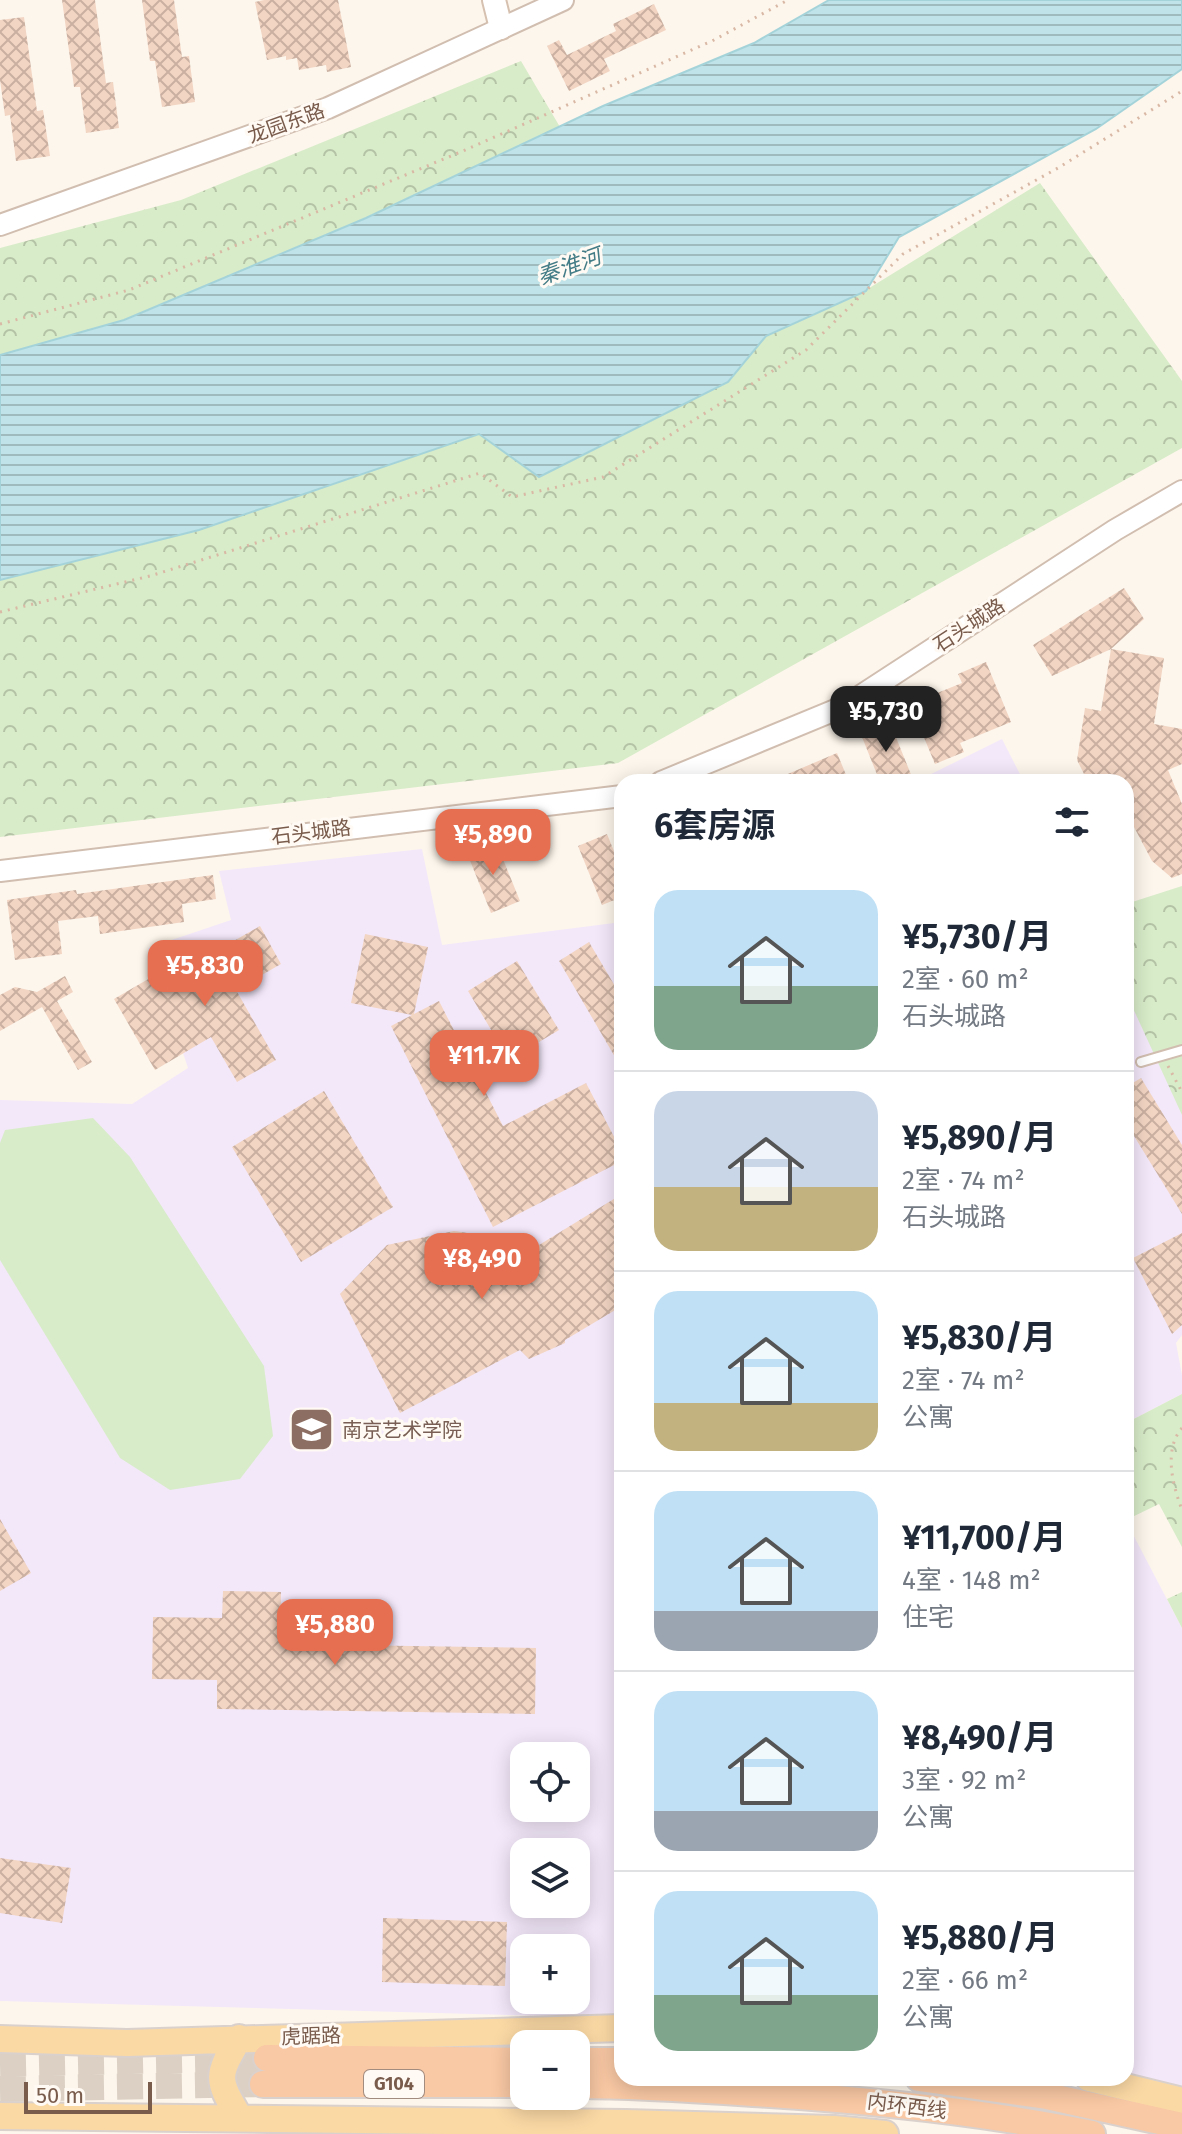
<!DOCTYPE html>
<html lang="zh">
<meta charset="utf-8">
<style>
:root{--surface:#fff;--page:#f6f6f7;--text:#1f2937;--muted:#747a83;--line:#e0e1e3;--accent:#e76f51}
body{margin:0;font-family:"Fira Sans","Noto Sans SC",sans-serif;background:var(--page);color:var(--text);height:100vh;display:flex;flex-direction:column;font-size:30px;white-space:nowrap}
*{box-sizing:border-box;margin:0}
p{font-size:26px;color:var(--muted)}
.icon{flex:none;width:44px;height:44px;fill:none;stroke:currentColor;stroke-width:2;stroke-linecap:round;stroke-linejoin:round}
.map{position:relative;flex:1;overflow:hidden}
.sheet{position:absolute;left:614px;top:774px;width:520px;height:1312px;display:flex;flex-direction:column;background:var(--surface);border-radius:24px;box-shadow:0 4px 20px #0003}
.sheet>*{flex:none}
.tools{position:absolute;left:510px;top:1742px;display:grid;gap:16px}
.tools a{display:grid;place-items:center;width:80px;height:80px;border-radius:16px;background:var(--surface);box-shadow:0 4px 20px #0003;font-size:40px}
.scale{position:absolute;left:24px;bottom:20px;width:128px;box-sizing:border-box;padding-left:8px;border:4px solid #7a5c4d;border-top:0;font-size:22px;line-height:28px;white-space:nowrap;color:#7a5c4d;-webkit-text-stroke:6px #fffaf3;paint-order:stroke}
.price{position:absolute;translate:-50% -68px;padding:0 18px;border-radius:16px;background:var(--accent);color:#fff;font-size:26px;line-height:52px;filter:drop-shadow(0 2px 4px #0008)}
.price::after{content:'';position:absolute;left:50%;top:48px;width:24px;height:18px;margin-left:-12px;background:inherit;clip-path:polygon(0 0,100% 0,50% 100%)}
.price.active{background:#222;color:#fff}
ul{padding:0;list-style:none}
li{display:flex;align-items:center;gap:24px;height:200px;padding:0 40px}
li+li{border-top:2px solid var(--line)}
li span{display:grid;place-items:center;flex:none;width:224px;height:160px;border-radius:24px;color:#555}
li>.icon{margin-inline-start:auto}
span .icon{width:96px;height:96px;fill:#fffc;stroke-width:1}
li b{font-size:34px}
h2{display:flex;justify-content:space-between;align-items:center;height:96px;padding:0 40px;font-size:34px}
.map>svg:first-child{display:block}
</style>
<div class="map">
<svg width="1182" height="2134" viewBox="0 0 1182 2134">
<defs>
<pattern id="park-crowns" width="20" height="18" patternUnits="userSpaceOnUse" patternTransform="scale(2)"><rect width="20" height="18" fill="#d8ecc9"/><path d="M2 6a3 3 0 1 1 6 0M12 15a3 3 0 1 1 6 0" fill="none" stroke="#b4c2a5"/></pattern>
<pattern id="water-rules" width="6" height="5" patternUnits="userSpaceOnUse" patternTransform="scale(2)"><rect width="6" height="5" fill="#bfe3e8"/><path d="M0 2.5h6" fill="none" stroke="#a0bbbe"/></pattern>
<pattern id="building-cross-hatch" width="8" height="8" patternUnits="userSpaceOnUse" patternTransform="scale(2)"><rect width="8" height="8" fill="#f3d5c3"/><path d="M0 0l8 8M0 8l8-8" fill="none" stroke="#cab0a1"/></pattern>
</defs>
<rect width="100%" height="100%" fill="#fdf6ec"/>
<path fill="#f3e8fa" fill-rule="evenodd" d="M1002,739L1024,782H915Z
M422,849L442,945L622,922V2018L0,2001V1100L132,1104L188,1068L148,948L231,920L219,871ZM524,1756H576V1808H524ZM524,1852H576V1904H524ZM524,1948H576V2000H524Z
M1126,992L1182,1113V1335L1176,1343L1182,1375V1394L1126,1423Z
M1126,1521L1182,1628V2089L1126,2075Z"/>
<path fill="#d8ecc9" d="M93,1118L130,1157L264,1366L273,1436L240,1479L170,1490L120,1458L0,1260V1143L5,1130Z"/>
<path fill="url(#park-crowns)" d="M521,61L560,127L480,434L728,382L766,336L866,290L1040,183L1182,381V448L618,763L0,837V580L199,530L458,441L0,572V248L181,200Z
M1182,886V1115L1126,993V904Z
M1182,1394V1547L1159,1504L1126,1520V1423Z
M1182,1592V1628L1167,1599Z"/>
<path fill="url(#water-rules)" stroke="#a5d3da" stroke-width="2" d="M829,0H1182V69L1096,129L899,237L866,291L766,336L728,382L539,477L479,434L199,530L0,580V355L124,320L366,218L603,106L754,43Z"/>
<path fill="url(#building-cross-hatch)" d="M62,0H95L106,83L113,82L119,128L86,133L80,87H74Z
M142,0H174L182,57L189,56L195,102L162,107L155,61H150Z
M264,0H338L351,67L327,72L326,65L299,70L297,58L286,60V56L267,60L255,2Z
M654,4L666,30L604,59L610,71L569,91L547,46L559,40L567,55L616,31L613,24Z
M24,17L37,111L43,110L50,156L16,161L10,115L5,116L0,80V20Z
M1124,588L1144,619L1111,649L1052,676L1033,645Z
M1111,649L1164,658L1154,724L1182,729V764L1168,770L1182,804V874L1172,878L1152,861L1126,812V782H1088L1077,760L1085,708L1101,711Z
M986,662L1011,722L960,743L964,752L935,764L910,704L962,683L958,674Z
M889,720L914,782H880L860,732Z
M837,753L849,782H769Z
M607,834L622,871V897L602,905L578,846Z
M496,842L520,901L491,913L467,853Z
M213,875L216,899L182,904L184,922L100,934L98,916L58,921L62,954L15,960L7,900L76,890L77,894Z
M260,926L281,964L236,990L276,1060L237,1082L211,1037L155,1070L114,999L150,978L155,986Z
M365,934L428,947L414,1014L439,1001L503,1126L586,1083L622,1152V1161L493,1227L391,1026L412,1015L351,1003Z
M589,942L622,998V1069L559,961Z
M517,961L559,1030L509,1060L468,991Z
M65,976L73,992L57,1001L92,1062L78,1070L42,1007L0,1031V995L15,987L37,992Z
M1141,1078L1182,1145V1214L1126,1123V1087Z
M324,1091L393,1207L301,1262L232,1147Z
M622,1194V1306L565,1340V1343L529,1359L520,1350L400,1413L340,1294L387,1245L454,1231L518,1240L526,1253Z
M1182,1233V1325L1172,1334L1133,1258Z
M0,1519L31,1573L0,1591Z
M223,1591L281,1592L280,1644L536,1648L535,1714L217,1709V1680L152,1679L153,1617L222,1618Z
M0,1858L71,1868L62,1923L0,1913Z
M383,1918L507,1922L505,1986L382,1982Z"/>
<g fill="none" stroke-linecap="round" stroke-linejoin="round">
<path stroke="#dcd0c4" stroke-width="26" stroke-dasharray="26 13" stroke-linecap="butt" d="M0,2064L267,2058
M0,2089L263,2084"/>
<defs>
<path id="service" d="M1141,1062L1182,1050"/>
<path id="tertiary" d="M0,225L328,108L563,0
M661,782L845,706L1115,530L1182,491
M0,871L622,796"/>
<path id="secondary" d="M494,0L501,28"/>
<path id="primary" d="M0,2039L127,2043L622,2028
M1089,2078L1182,2101
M0,2116L626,2123L834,2129L885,2134
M239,2117C216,2078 217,2076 239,2038"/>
<path id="trunk" d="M267,2058L524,2061
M576,2061H622
M919,2078L1047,2096L1182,2126
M263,2084H524
M576,2085C635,2085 694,2089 753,2093C867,2100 980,2111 1092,2134"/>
</defs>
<use href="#service" stroke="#d1beb0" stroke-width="12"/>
<use href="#tertiary" stroke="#d1beb0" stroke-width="24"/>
<use href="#secondary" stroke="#d6c0b0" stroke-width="26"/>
<use href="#primary" stroke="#dad1cd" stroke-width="30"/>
<use href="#trunk" stroke="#dad1cd" stroke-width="30"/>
<path stroke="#d9b8a5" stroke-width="3" stroke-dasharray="2 6" stroke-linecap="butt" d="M0,324L129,290L463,151L712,41L788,0
M0,612L150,576L480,473L512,497L603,477L806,350L903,254L1058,168L1182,91
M1168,1066L1182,1092
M1182,1428C1163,1450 1173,1486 1182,1510"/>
<use href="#service" stroke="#fff" stroke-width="8"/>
<use href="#tertiary" stroke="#fff" stroke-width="20"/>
<use href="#secondary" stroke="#fff" stroke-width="22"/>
<use href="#primary" stroke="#fbd9a5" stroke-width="26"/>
<use href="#trunk" stroke="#f9c8a4" stroke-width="26"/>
</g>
<defs>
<symbol id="university-square" viewBox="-11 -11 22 22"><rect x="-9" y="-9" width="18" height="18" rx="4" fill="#8d6e63" stroke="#fffaf3"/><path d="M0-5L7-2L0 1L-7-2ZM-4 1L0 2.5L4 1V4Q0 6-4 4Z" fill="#fff"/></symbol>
</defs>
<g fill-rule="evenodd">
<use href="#university-square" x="286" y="1404" width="51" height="51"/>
</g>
<g text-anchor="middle" stroke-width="6" stroke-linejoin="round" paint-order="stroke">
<rect fill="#fffaf3" stroke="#a28b7f" stroke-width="2" x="364" y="2070" width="60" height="28" rx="6"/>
<g font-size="18" font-weight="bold" fill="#7a5c4d">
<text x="394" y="2090">G104</text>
</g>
<g font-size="20" fill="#7a5c4d" stroke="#fffaf3">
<text transform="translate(286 123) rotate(-20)" y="7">龙园东路</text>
<text transform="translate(969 625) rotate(-33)" y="7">石头城路</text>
<text transform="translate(311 832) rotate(-7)" y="7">石头城路</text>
<text transform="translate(311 2036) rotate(-2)" y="7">虎踞路</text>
<text transform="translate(907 2106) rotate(7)" y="7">内环西线</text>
</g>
<g font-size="20" fill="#785e54" stroke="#fffaf3" text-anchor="start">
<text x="342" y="1437">南京艺术学院</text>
</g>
<g font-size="22" font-style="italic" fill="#437c86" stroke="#fffaf3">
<text transform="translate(569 266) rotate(-20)" y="8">秦淮河</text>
</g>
</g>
</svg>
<div class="tools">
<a><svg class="icon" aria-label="locate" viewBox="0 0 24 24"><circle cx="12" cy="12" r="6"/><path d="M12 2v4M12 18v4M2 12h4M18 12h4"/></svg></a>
<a><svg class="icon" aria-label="layers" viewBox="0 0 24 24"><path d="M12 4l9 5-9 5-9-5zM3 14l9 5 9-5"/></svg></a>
<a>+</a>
<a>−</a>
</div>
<div class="scale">50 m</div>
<b class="price active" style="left:886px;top:754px">¥5,730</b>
<b class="price" style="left:493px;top:877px">¥5,890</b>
<b class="price" style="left:205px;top:1008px">¥5,830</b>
<b class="price" style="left:484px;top:1098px">¥11.7K</b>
<b class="price" style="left:482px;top:1301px">¥8,490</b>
<b class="price" style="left:335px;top:1667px">¥5,880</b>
<section class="sheet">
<h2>6套房源<svg class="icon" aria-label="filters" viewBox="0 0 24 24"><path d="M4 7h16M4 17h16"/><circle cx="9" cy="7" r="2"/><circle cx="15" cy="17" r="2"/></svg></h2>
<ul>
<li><span style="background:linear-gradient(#bfe0f5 60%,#7fa58c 0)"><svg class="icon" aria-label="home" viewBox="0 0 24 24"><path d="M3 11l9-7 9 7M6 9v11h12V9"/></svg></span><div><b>¥5,730/月</b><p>2室 · 60 m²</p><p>石头城路</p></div></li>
<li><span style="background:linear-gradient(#c9d6e8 60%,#c2b280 0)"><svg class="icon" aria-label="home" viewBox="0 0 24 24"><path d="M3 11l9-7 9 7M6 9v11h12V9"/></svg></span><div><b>¥5,890/月</b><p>2室 · 74 m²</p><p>石头城路</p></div></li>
<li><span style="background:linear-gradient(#bfe0f5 70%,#c2b280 0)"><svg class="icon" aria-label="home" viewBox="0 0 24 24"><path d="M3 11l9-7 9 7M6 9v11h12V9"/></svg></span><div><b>¥5,830/月</b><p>2室 · 74 m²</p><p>公寓</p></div></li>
<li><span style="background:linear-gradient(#bfe0f5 75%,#9aa5b1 0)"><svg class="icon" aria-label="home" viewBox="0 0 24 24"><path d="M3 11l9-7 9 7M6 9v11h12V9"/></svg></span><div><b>¥11,700/月</b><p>4室 · 148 m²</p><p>住宅</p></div></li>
<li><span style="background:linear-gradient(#bfe0f5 75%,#9aa5b1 0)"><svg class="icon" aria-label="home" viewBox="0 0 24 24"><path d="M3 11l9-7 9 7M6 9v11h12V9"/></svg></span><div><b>¥8,490/月</b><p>3室 · 92 m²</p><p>公寓</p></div></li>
<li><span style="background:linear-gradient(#bfe0f5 65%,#7fa58c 0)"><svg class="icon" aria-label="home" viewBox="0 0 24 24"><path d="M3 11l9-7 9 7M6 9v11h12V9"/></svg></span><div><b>¥5,880/月</b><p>2室 · 66 m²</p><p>公寓</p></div></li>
</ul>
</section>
</div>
